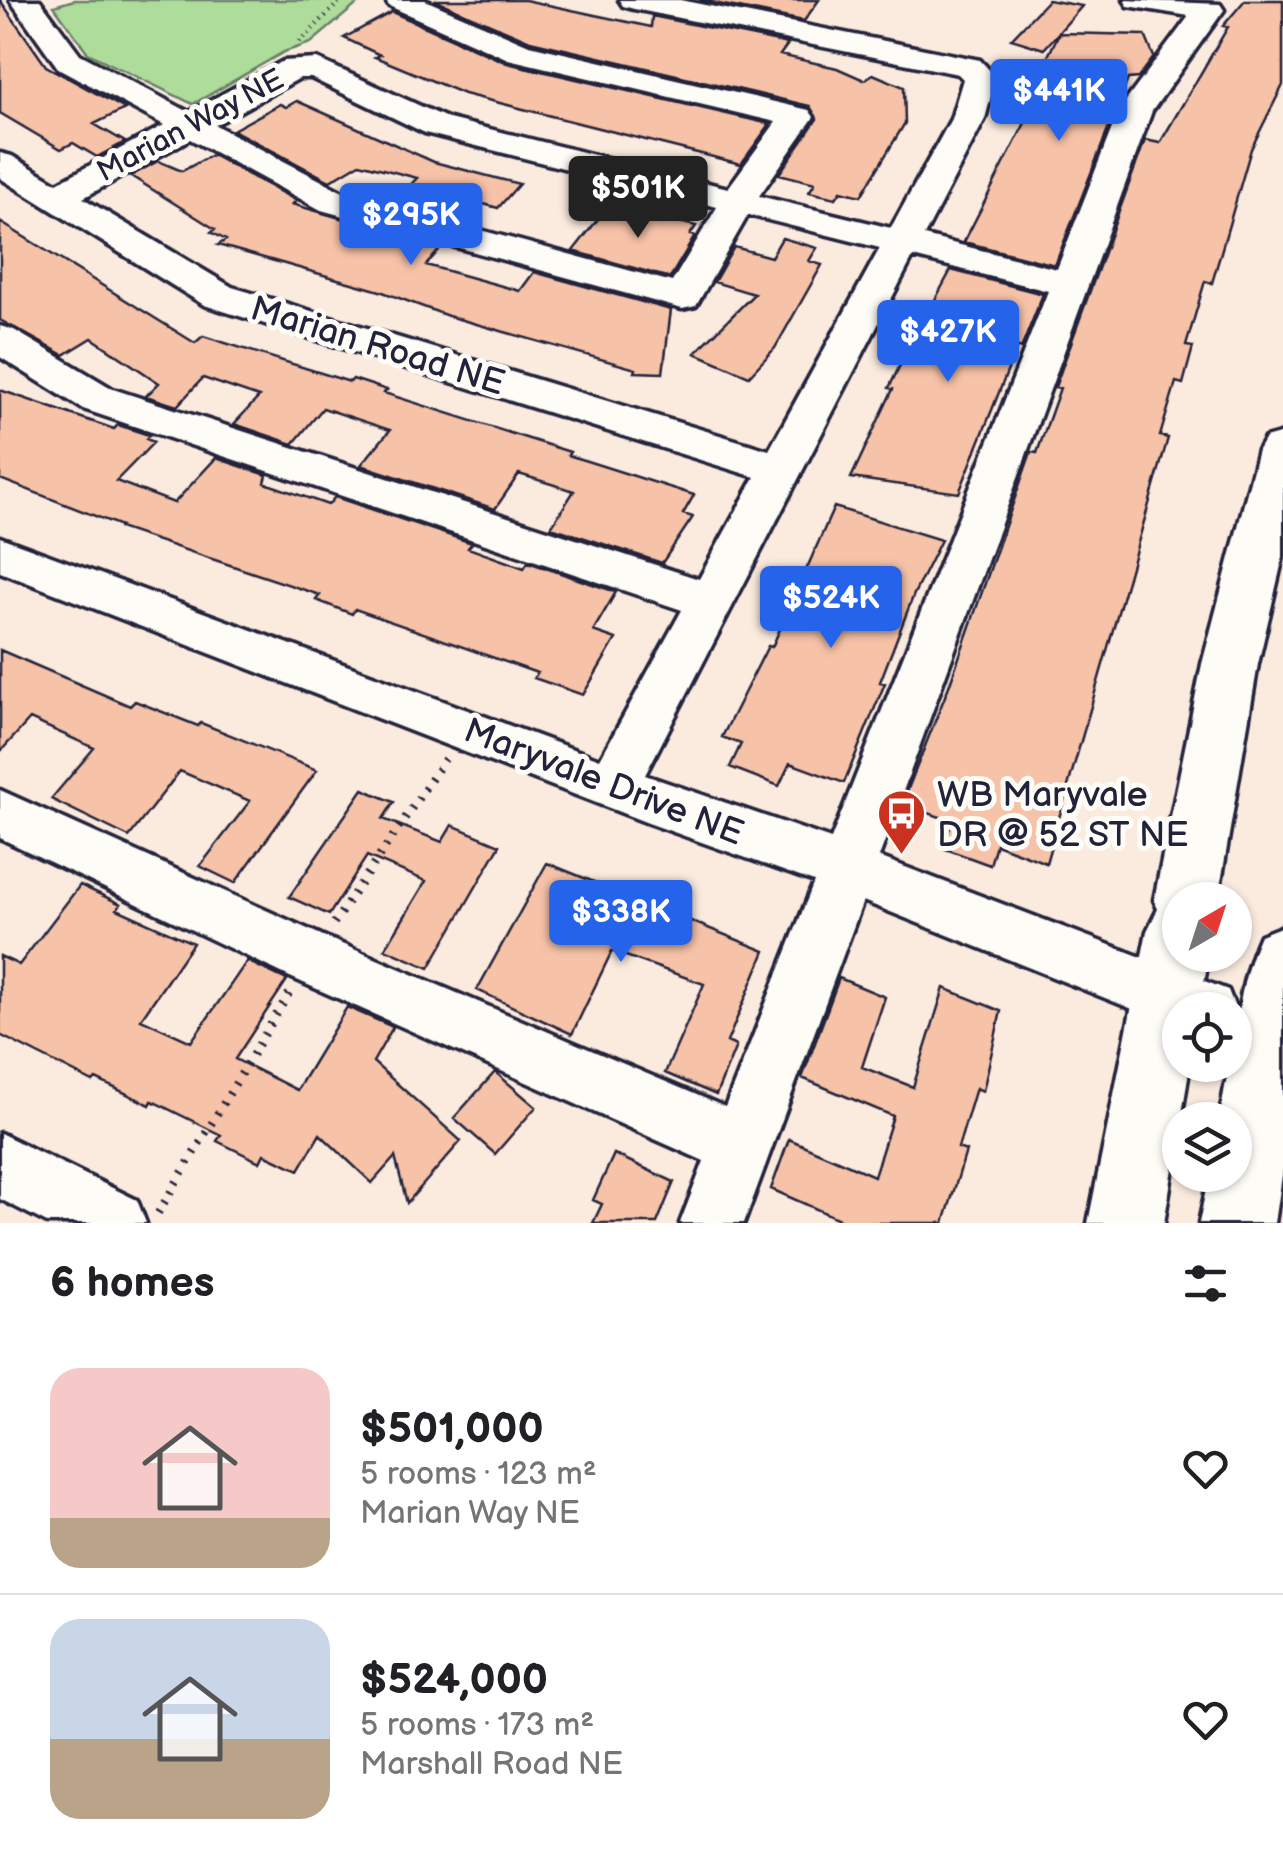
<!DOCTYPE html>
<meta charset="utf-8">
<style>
:root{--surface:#fff;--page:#f6f6f6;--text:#202124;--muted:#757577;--line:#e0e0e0;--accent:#2563eb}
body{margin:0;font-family:"Balsamiq Sans",sans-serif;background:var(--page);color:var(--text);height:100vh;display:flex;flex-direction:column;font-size:38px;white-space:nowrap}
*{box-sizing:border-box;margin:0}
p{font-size:32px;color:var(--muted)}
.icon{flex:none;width:55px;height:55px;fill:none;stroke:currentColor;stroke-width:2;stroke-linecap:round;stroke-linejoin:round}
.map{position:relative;height:1223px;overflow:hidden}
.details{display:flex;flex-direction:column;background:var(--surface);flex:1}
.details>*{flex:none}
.needle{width:65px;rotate:39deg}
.tools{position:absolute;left:1162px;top:882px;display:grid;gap:20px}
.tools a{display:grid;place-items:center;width:90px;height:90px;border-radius:50%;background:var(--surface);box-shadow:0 2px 8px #0004;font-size:50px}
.price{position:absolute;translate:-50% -85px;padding:0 22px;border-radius:10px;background:var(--accent);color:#fff;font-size:32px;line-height:65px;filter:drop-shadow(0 2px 5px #0008)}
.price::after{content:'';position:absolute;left:50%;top:60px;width:30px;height:22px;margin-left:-15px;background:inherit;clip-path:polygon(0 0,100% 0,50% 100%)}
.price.on{background:#222;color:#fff}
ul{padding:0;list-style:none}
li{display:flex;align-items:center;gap:30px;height:250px;padding:0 50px}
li+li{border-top:2px solid var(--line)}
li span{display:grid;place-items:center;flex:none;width:280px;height:200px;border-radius:30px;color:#555}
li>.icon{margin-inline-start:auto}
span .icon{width:120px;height:120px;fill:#fffc;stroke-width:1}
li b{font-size:42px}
h2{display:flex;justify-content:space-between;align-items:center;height:120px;padding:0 50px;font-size:42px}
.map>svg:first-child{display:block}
</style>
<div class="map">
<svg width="1283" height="1223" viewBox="0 0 1283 1223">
<rect width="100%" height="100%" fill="#fbebdf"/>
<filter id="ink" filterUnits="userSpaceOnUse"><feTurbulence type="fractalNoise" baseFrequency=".01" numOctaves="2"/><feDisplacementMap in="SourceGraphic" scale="20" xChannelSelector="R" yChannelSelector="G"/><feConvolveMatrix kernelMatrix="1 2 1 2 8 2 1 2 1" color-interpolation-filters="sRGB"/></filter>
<g filter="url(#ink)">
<path fill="#aedc9b" stroke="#687f6b" stroke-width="2.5" d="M74,0H362L311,43L284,52L193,104L88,53L54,6Z"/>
<path fill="#f7c3a8" stroke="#22223b" stroke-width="2.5" d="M0,0L46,66L125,109L94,124L125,142L97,157L73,143L61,149L0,113Z
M434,0H525L651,27L652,16L788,44L780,55L837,68L864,80L873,74L904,87L905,123L861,196L841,191L836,198L809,192L815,183L779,174L817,119L810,106L530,41Z
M699,0H819L804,21Z
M1048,0L1082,6L1044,49L1011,39Z
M1245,0H1283V85L1251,149L1212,283L1205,281L1186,346L1193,347L1183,384L1176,382L1160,436L1168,438L1046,863L996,844L990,865L943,848L952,821L902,804L949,686L1031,452L1037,453L1060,388L1055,387L1145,140L1160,143L1228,27L1223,26Z
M392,12L507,63L770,124L741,164L464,94L375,57L380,55L344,38Z
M1059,33L1145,35L1154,57L1138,78L1128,79L1055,265L964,242L1027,119L1038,91L1032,90Z
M297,101L434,162L519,184L498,208L480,203L464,222L393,203L417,178L360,163L330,181L233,130L280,104L286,107Z
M212,155L297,201L292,204L442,247L426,265L520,291L534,272L671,310L663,373L635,372L636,369L448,316L380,291L218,245L226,240L211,232L215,229L131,176L158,161L182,171Z
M609,205L696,226L690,235L695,236L670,278L573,251Z
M0,222L195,343L203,336L350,382L353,379L387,390L384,393L570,452L568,455L694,495L683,514L693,517L662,563L551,527L574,491L519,474L495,509L361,465L390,430L323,408L293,444L234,424L259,397L203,378L177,406L146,396L159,383L92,338L64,355L0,320Z
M782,238L817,248L809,261L822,265L775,348L749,376L695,353L754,294L714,282L734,247L771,257Z
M951,270L1043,294L1021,349L1017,347L959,493L851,478L893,389L889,388L901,363Z
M0,390L114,429L118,425L149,435L146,439L154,442L116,481L174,503L216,458L267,475L265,483L328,505L335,497L472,543L468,548L524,568L528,562L616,592L593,631L616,639L583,695L534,678L537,673L355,609L352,614L316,600L320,595L119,528L121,526L0,479Z
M834,507L941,540L914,594L880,682L885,683L844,783L790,763L779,786L730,767L741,744L722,737L768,646L772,647Z
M0,650L130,706L135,701L198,726L201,723L317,770L235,883L200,866L250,801L180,771L129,837L51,799L94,748L30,719L0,752Z
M363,789L394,802L383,819L442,842L452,825L500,845L429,968L385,949L426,881L367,856L329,915L289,897Z
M547,863L765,951L727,1042L736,1046L716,1095L665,1073L704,984L612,951L572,1034L477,990Z
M80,885L121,904L117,909L193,943L141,1019L191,1042L247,961L287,980L235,1059L297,1090L347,1007L393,1027L373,1062L461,1141L407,1203L395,1157L372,1183L320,1134L299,1170L264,1154L260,1162L217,1141L221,1135L152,1101L150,1105L96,1079L93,1082L0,1035V956L19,965Z
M839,978L885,997L862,1067L913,1087L944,988L1001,1011L983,1091L976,1088L958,1148L966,1151L944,1223H848L771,1189L789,1139L874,1176L893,1116L802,1078Z
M495,1072L536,1107L495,1154L454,1118Z
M614,1154L674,1182L657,1223H593L602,1204L593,1200Z"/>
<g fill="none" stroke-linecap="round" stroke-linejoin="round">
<defs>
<path id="minor" d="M10,0H40L80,54L189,112L283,61L317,59L449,119L728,188L776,122L508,59L389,6L385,0H425L529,45L809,110L814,117L759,196L891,228L951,119L963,79L958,74L634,9L623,6L619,0H680L980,60L996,77L985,119L924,236L1057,269L1119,110L1189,16L1128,6L1124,0L1220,4L1224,10L1152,111L879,857L1228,990L1236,1010L1235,1013V1010H1180V1028L863,901L744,1223H680L704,1161L290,977L0,838V790L330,939L725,1107L814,882L648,823L0,572V537L600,759L682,610L83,409L0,357V326L14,330L113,389L699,579L755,477L204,305L0,178V153L12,156L57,183L164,125L58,68ZM300,78H311L425,133L717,207L672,282L347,194L215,125ZM190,139L321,210L682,309L696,306L748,215L880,248L769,450L232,287L83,198ZM913,257L1048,291L831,839L645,775Z
M0,1133L137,1200L146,1223H47L0,1199Z"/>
<path id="major" d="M1283,433V557L1258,664L1218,900H1180V955H1209L1199,1010H1180V1065H1190L1164,1223H1088L1147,931L1158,909L1154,900L1202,664L1258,450L1265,438Z
M1283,926V1169L1275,1223H1199L1209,1175H1235V1120H1219L1229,1065H1235C1235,1022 1242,975 1260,935Z"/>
</defs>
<use href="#minor" stroke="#22223b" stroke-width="7"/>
<use href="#major" stroke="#22223b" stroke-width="7"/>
<path stroke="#22223b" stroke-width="5" stroke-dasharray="1 5" stroke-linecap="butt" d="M300,42L341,0"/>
<path stroke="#22223b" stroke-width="8" stroke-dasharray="2.5 9" stroke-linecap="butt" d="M334,923L445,759
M158,1213L290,992"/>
<use href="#minor" fill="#fdfcf7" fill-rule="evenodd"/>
<use href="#major" fill="#fdfcf7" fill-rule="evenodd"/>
</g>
</g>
<defs>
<symbol id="bus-pin" viewBox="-11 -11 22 30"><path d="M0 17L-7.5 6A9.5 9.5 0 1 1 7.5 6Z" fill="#c8321e" stroke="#fdfcf7"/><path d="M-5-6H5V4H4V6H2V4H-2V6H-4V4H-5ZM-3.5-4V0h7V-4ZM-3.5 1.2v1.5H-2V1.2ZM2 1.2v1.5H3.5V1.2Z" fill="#fff"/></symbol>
</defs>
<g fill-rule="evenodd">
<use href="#bus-pin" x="874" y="786" width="55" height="75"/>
</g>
<g text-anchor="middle" stroke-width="10" stroke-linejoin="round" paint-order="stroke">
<g font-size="30" fill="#22223b" stroke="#fdfcf7">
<text transform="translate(190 125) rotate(-28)" y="10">Marian Way NE</text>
</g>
<g font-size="35" fill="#22223b" stroke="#fdfcf7">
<text transform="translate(378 345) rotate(17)" y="12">Marian Road NE</text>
<text transform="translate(604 781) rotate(21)" y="12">Maryvale Drive NE</text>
</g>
<g font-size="35" fill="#22223b" stroke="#fdfcf7" text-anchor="start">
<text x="937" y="806">WB Maryvale<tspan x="937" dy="40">DR @ 52 ST NE</tspan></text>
</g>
</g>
</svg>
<div class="tools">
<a><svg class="needle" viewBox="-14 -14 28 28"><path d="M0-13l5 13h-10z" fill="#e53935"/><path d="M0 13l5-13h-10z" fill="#757577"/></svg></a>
<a><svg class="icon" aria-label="locate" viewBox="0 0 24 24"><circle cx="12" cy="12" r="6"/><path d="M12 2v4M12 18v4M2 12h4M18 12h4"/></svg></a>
<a><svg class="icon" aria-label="layers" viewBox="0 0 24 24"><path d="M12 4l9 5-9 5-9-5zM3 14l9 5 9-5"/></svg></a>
</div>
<b class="price" style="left:1059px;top:144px">$441K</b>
<b class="price on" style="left:638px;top:241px">$501K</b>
<b class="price" style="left:411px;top:268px">$295K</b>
<b class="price" style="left:948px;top:385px">$427K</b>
<b class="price" style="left:831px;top:651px">$524K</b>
<b class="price" style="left:621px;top:965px">$338K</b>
</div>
<section class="details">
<h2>6 homes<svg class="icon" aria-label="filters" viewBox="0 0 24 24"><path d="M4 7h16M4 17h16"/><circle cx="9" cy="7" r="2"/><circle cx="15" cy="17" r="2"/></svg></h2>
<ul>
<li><span style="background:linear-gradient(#f6c9c9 75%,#b9a48a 0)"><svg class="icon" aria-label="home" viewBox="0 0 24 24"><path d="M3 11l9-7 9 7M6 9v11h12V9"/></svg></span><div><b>$501,000</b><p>5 rooms · 123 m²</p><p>Marian Way NE</p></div><svg class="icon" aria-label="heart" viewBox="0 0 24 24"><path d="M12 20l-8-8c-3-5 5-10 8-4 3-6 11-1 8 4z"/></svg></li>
<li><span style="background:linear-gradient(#c9d6e8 60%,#b9a48a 0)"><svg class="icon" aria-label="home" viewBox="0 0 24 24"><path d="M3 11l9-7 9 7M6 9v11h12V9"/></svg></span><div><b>$524,000</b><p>5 rooms · 173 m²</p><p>Marshall Road NE</p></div><svg class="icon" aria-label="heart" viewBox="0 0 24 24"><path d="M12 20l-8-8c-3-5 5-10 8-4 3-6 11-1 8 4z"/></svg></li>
</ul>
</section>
